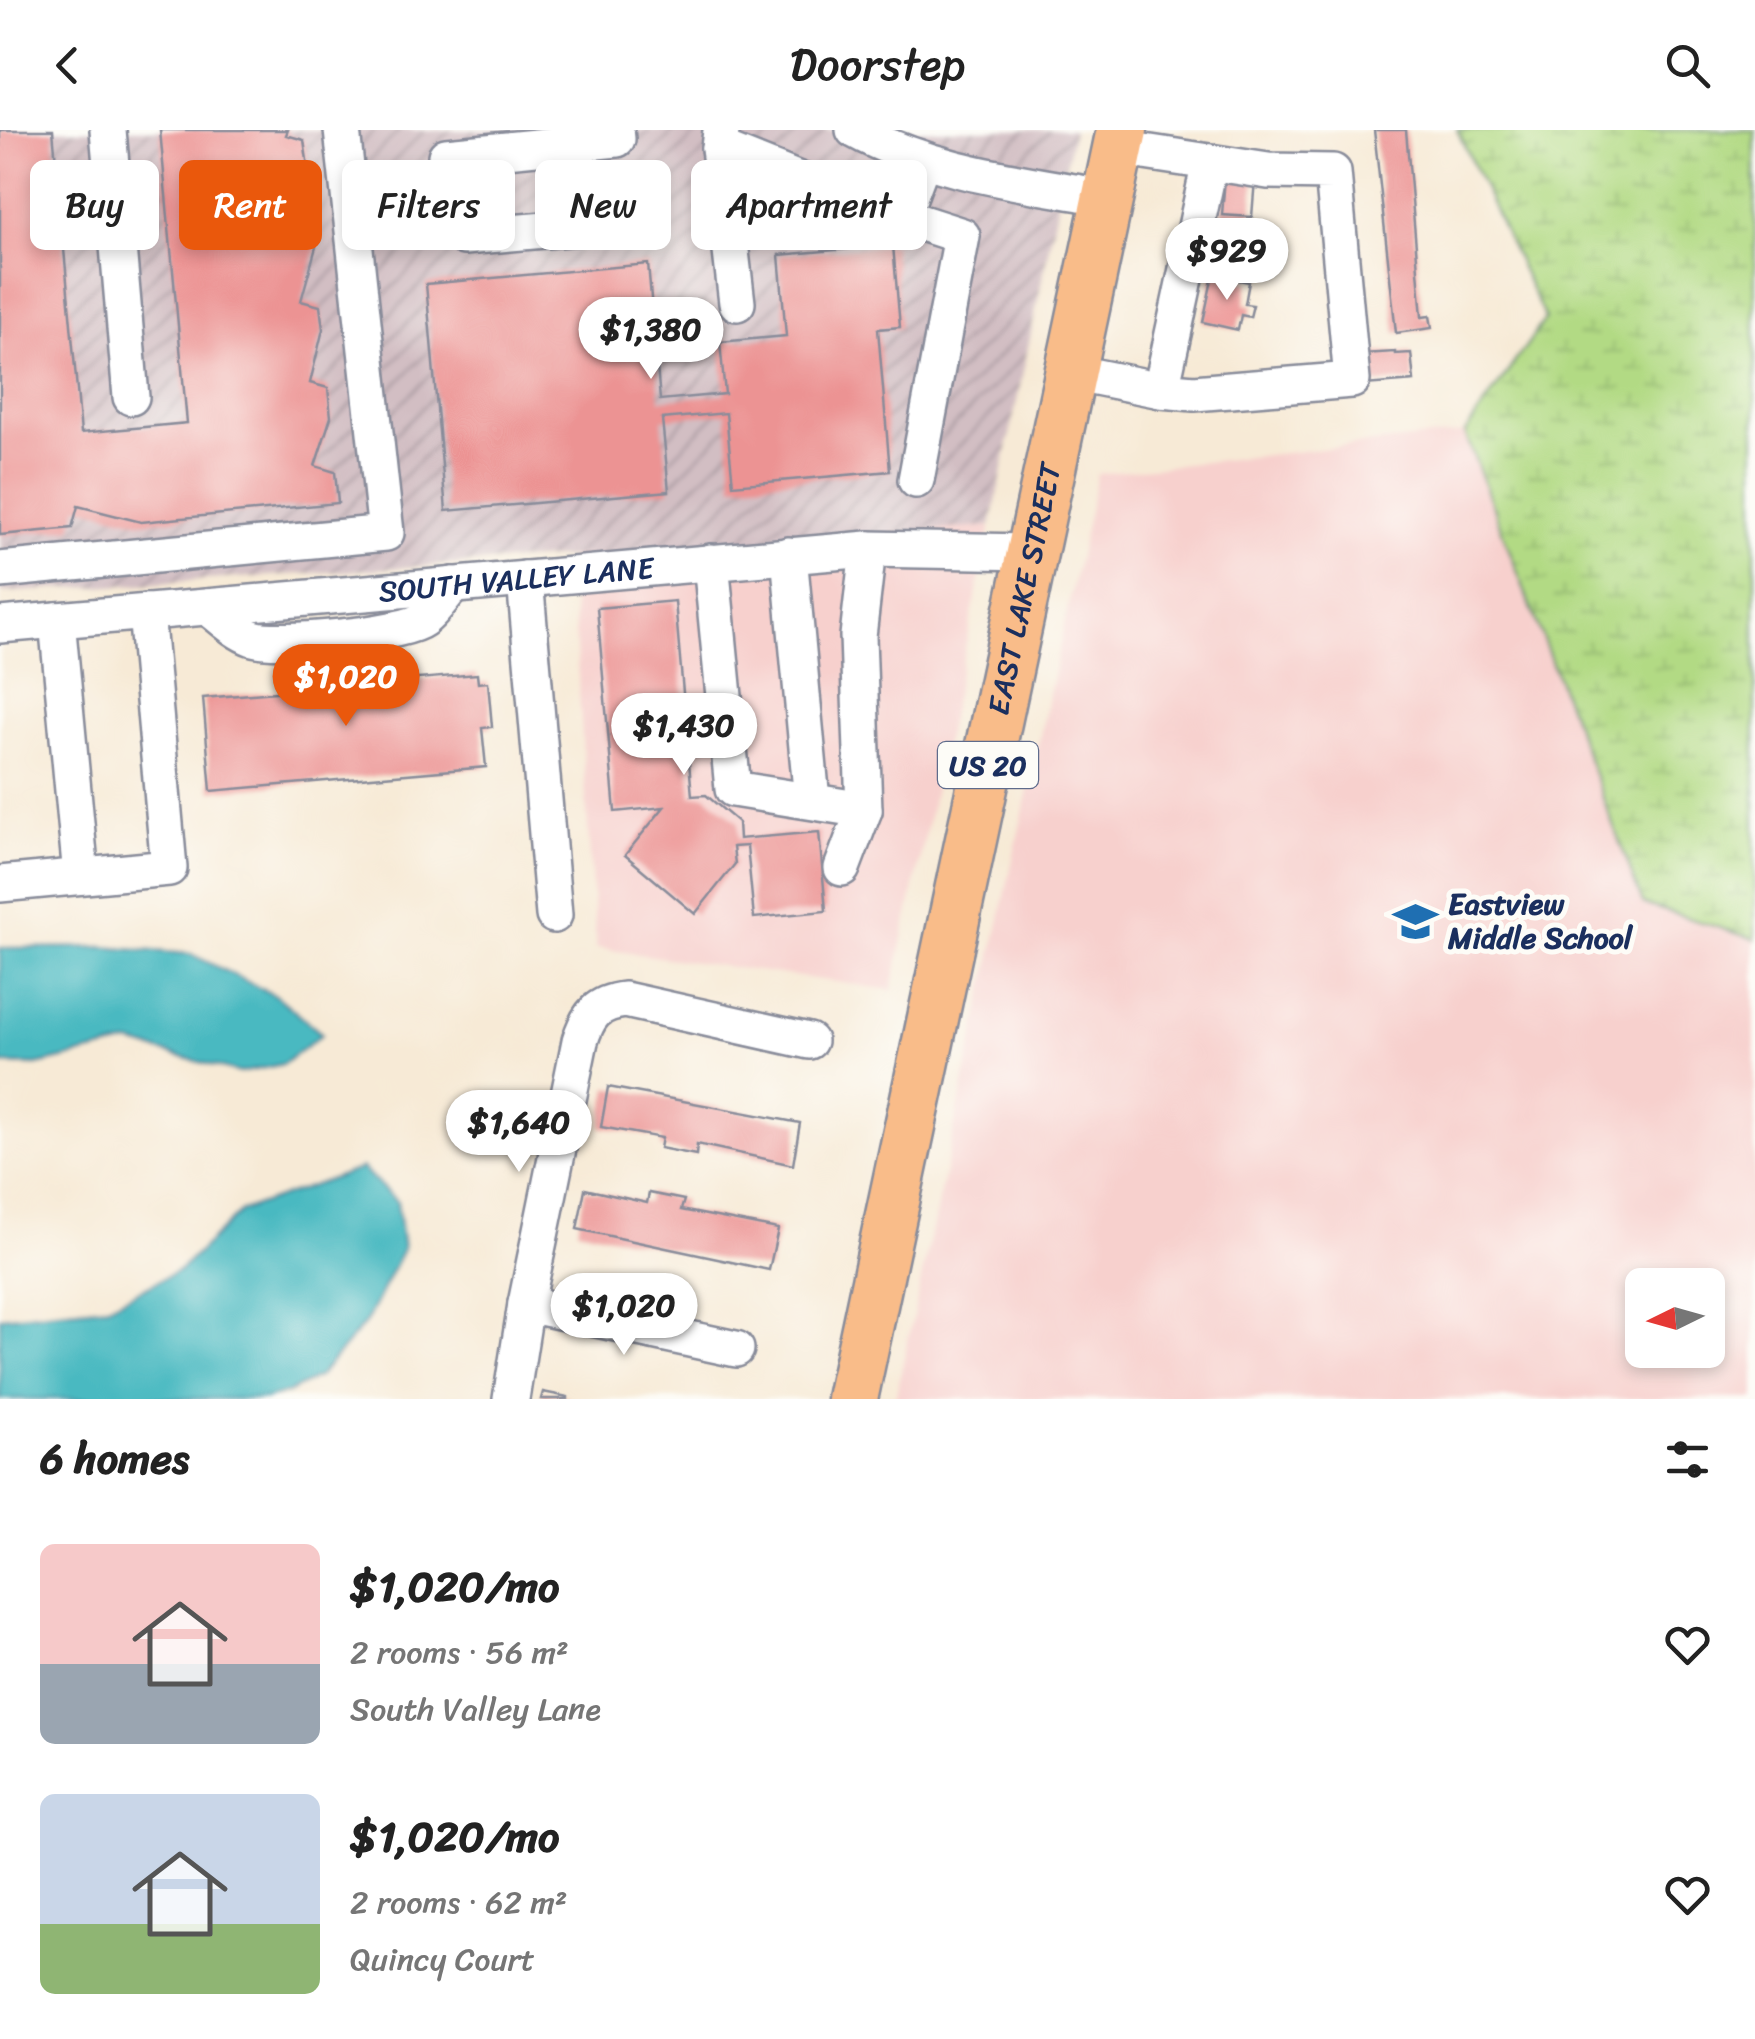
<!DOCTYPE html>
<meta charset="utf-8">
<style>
:root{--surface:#fff;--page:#f2f2f2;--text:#222;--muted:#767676;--accent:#ea580c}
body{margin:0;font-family:Sriracha,sans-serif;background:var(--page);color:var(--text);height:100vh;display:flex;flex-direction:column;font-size:38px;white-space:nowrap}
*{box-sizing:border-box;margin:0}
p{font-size:32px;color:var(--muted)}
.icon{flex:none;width:55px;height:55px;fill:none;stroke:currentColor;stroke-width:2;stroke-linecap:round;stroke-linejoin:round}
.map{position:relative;height:1269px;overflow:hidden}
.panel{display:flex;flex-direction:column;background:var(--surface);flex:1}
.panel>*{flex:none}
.banner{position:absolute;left:30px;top:30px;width:1000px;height:90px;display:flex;gap:20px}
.needle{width:65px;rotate:265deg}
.fabs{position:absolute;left:1625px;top:1138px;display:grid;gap:20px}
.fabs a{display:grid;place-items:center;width:100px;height:100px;border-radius:15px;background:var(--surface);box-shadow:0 5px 15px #0003;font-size:50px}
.price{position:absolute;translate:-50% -85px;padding:0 22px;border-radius:35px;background:#fff;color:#222;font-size:32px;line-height:65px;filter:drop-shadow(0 2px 5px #0008)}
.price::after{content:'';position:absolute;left:50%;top:60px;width:30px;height:22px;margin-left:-15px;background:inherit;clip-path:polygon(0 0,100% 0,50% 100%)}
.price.current{background:var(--accent);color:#fff}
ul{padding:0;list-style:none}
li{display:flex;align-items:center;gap:30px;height:250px;padding:0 40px}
li span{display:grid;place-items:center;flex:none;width:280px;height:200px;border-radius:15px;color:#555}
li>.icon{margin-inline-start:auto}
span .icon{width:120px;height:120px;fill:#fffc;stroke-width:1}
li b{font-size:42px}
h2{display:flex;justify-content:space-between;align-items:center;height:120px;padding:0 40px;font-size:42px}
.pill{padding:0 35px;border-radius:15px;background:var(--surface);box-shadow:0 5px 15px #0003;font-size:35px;line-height:90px}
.pill.current{background:var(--accent);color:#fff}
header{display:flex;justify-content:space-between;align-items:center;height:130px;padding:0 40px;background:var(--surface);font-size:45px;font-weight:600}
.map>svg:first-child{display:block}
</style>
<header><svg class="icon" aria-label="back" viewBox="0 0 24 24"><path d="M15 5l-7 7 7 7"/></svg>Doorstep<svg class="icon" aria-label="search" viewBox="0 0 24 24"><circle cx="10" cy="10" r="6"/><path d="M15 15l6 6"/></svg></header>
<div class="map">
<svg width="1755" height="1269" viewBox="0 0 1755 1269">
<defs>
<pattern id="industrial-furrows" width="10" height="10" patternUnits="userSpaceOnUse" patternTransform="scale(2.5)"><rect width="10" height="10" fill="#d2bec3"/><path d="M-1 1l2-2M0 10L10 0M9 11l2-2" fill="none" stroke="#aa9ba2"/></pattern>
<pattern id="wetland-marsh" width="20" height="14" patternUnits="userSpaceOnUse" patternTransform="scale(2.5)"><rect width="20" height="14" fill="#b2da84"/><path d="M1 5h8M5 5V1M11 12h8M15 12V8" fill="none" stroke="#98bb74"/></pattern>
</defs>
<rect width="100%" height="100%" fill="#fdfcf7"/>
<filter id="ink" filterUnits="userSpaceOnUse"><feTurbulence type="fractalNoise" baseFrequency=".01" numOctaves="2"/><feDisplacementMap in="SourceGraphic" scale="20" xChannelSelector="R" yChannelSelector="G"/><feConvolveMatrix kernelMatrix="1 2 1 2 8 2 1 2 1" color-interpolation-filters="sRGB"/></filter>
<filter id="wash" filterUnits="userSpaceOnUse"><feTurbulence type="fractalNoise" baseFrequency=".0048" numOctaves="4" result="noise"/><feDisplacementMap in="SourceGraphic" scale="40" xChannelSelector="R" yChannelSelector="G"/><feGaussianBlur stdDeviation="2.25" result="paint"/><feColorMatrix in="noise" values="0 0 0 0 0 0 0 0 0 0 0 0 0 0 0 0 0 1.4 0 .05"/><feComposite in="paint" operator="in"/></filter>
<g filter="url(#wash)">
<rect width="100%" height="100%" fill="#f7ead6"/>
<path fill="#f7d0cd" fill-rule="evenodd" d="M1465,303L1643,774L1755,809V1269H895L1097,344ZM1642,1155H1708V1220H1642Z
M991,396L892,860L596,818L570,427Z"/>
<path fill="url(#industrial-furrows)" d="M0,0H1073L991,396L570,427L0,463Z"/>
<path fill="url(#wetland-marsh)" stroke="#668471" stroke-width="2.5" d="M1457,0H1755V809L1643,774L1465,303L1545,189Z"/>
<path fill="#4ab9c1" stroke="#327490" stroke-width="2.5" d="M102,817L191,824L278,867L322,904L283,934L240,943L130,913L37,935L0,934V818Z
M362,1038L397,1072L403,1119L366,1192L318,1247L287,1263L264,1269H0V1187L108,1176L180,1140L241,1081Z"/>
<g id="blocks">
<path fill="#ec9393" d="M0,0H53L81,303L187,293L160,0H288L286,5L304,10L308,37L296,88L313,91L316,117L301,171L320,176L323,199L310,253L328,258L331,287L315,336L335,342L338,373L141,392L78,376L72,398L0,405Z
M1374,0H1406L1422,187L1430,186L1432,198L1396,203Z
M1225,47L1255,49L1252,87L1222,85Z
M893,115L900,197L878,199L890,341L733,355L726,283L662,289L669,361L446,381L426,154L648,134L660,270L725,264L720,212L786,206L779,125Z
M1213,145L1249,152L1245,174L1253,175L1250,187L1241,185L1238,200L1203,192Z
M1395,222V224L1411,223L1414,251L1365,255L1362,224Z
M675,471L692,666L706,665L738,692L739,709L819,702L826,781L754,788L747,716L733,717L735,734L695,784L625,725L664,677L615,682L597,478Z
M347,518L349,536H353V533L368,532L370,553L477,544L478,553L488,552L492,597L482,598L486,637L211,661L203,568L312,559L310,537L325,535V538H330L329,520Z
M608,957L800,993L793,1035L697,1014L696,1025L660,1018L662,1008L601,997Z
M585,1059L647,1073L649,1063L684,1070L681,1080L778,1099L769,1140L577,1099Z
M543,1262L568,1267V1269H541Z"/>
</g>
</g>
<g filter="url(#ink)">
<use href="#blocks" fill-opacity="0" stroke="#898c9a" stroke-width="2.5"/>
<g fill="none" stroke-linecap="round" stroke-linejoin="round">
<defs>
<g id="minor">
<path d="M108,0L131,267"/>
<path d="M854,0C933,43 1021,52 1108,68"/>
<path d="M721,1L719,18L737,173"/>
<path d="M719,18L844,68L962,106L916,350"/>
<path d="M446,26L617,9L616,0"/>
<path d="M902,86L923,30"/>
<path d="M464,107L580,97L574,14"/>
<path d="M1071,242L1161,260L1194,263L1352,250L1333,42L1268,41L1118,18"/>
<path d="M1161,260L1210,32"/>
<path d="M789,425L812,671"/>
<path d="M711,432L733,659L864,680L842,738"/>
<path d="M0,440L386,403L342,0"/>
<path d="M525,449L554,785"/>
<path d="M208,477C222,488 236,502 253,508C277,516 403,504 422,490C434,481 444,466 453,455"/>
<path d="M57,490L81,746"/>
<path id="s1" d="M0,495L868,419L1033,422"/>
<path d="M864,680L858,506L868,419"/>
<path d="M0,754L169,738L146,482"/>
<path d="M526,1174L736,1219"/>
<path d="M511,1269L526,1174L580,911C588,885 597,873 625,870L809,911"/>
</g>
<g id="highway">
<path id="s2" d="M852,1269L1122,0"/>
</g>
</defs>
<use href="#minor" stroke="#898c9a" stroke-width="40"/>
<use href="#highway" stroke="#898c9a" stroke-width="55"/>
<use href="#minor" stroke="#fff" stroke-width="35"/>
<use href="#highway" stroke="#f9bc89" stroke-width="50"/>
</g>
</g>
<defs>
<symbol id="school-bare" viewBox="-9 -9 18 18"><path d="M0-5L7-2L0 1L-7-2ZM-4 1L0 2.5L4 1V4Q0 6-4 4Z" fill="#1f6fb2" stroke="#fdfcf7" stroke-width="2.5" paint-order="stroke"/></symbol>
</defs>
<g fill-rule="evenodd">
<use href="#school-bare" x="1384" y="760" width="63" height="63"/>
</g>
<g text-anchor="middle" stroke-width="10" stroke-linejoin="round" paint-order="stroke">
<rect fill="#fdfcf7" stroke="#5f6c8c" stroke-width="2.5" x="938" y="612" width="100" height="46" rx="8"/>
<g font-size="28" font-weight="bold" fill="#1b2f5e">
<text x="988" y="645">US 20</text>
</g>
<g font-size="30" fill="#1b2f5e" stroke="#fdfcf7">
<text dy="10" stroke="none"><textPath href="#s1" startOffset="518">SOUTH VALLEY LANE</textPath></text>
<text dy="10" stroke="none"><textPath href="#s2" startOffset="828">EAST LAKE STREET</textPath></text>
</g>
<g font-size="30" font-weight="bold" fill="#1b2f5e" stroke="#fdfcf7" text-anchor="start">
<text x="1448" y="784">Eastview<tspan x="1448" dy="34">Middle School</tspan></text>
</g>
</g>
</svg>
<div class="fabs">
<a><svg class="needle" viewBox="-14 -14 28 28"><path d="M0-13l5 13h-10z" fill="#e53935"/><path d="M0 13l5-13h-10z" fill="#767676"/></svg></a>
</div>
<b class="price" style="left:1227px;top:173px">$929</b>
<b class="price" style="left:651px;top:252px">$1,380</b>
<b class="price current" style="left:346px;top:599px">$1,020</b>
<b class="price" style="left:684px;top:648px">$1,430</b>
<b class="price" style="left:519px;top:1045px">$1,640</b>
<b class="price" style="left:624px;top:1228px">$1,020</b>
<div class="banner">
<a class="pill">Buy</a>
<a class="pill current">Rent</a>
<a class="pill">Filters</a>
<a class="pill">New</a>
<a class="pill">Apartment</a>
</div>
</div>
<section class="panel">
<h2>6 homes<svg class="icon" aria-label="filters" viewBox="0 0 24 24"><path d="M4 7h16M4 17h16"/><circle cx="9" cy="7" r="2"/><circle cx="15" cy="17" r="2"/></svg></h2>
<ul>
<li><span style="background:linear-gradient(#f6c9c9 60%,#9aa5b1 0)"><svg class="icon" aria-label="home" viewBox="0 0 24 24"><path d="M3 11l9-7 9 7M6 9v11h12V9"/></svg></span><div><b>$1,020/mo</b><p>2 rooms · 56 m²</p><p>South Valley Lane</p></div><svg class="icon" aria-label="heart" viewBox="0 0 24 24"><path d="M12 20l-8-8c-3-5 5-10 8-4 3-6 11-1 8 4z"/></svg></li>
<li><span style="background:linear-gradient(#c9d6e8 65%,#8fb573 0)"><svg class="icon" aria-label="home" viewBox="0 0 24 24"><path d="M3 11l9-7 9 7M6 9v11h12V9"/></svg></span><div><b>$1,020/mo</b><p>2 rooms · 62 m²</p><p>Quincy Court</p></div><svg class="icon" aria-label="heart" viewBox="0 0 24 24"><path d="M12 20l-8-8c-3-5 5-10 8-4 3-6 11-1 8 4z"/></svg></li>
</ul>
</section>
